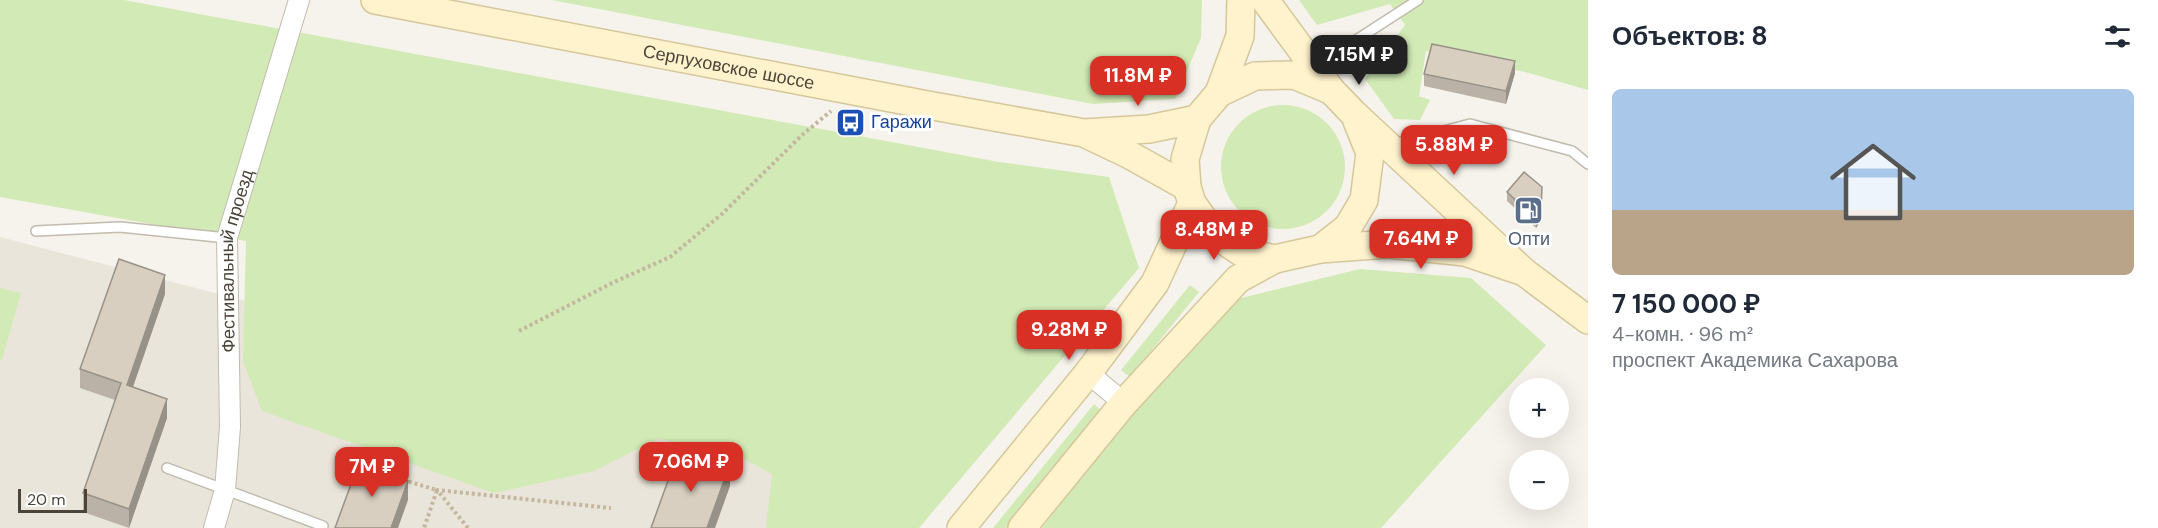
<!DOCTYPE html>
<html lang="ru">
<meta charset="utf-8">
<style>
:root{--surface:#fff;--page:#f2f2f3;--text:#1f2937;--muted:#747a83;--line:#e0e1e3;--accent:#d93025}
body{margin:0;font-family:"DM Sans",sans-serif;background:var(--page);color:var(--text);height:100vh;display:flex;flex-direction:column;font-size:22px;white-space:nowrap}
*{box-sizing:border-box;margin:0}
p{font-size:20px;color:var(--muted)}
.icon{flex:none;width:33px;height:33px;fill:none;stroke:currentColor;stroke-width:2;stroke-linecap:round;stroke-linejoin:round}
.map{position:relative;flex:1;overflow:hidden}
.details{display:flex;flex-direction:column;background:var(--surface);width:570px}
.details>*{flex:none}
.fabs{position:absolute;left:1509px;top:378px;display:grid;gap:12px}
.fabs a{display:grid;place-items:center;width:60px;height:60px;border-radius:50%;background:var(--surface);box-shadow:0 6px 24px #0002;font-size:30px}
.scale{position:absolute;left:18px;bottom:15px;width:69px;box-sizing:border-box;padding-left:6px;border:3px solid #4b4439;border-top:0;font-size:16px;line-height:21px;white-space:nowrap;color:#4b4439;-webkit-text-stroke:4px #fff;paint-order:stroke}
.price{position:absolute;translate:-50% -51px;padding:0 14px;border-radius:12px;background:var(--accent);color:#fff;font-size:20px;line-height:39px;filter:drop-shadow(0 2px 3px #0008)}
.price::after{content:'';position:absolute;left:50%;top:36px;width:18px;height:14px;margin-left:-9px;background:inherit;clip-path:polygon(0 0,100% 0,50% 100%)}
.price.selected{background:#222;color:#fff}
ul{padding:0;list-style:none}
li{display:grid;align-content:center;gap:12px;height:318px;padding:0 24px}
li+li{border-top:2px solid var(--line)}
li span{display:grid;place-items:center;height:186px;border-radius:9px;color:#555}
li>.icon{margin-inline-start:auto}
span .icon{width:108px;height:108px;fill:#fffc;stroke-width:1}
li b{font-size:26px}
h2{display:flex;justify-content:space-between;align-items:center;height:72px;padding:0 24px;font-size:26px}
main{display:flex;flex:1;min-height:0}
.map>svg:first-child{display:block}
</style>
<main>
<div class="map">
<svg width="1588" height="528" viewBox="0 0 1588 528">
<rect width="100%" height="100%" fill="#f6f3ec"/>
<path fill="#eae5da" d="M0,237L886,468L865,528H0Z"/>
<path fill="#d2eab5" d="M0,0H124L999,162L1109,177L1139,268L919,528H766L772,474L731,452L658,439L594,471L494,493L262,411L243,361L246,241L0,197Z
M552,0H1202L1201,38L1175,99L1093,104Z
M1299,0H1588V90L1529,73L1426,51L1419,96L1430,100L1420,120L1394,119L1365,79L1405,25L1390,4L1317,25Z
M1221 167a62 62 0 1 1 124 0a62 62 0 1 1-124 0Z
M1360,269L1471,278L1546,345L1381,528H1042L1148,391L1233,300Z
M1190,285L1199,292L1130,377L1121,370Z
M0,288L21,293L2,360L0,359Z
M1094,404L1102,411L1006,528H993Z"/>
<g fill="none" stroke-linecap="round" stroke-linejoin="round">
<defs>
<path id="lane" d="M1316,66L1418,0
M1394,144L1470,124L1572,151L1588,164
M36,231L120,227L227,238
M167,468L323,526"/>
<g id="street">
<path d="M1088,373L1124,403"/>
<path id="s1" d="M214,528L225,490L230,427L227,238L299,0"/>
</g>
<g id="secondary">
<path id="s2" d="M375,0L933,106L1084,133L1149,129L1197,119"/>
<path d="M1241,0L1240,36L1219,93L1197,119L1185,159L1187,187L1192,203L1214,234L1241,252L1275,259L1320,249L1388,244L1465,252L1524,272"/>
<path d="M1265,0L1331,90L1354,114L1524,272L1588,320"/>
<path d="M1219,93L1255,76L1294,75L1330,90"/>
<path d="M1088,135L1128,154L1187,187"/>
<path d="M1320,249L1348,227L1364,200L1370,153L1357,121"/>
<path d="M961,528L1088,373L1155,283L1192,203"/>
<path d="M1022,528L1124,403L1238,279L1275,259"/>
</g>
</defs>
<use href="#lane" stroke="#c2bbae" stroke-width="12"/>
<use href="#street" stroke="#c2bbae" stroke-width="22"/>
<use href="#secondary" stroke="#d6c79b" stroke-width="30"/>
<path stroke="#c4b79f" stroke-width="4" stroke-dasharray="3 3" stroke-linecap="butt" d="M519,331L614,282L670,257L722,214L802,135L831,111
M345,461L362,466
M403,480L437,490L424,528
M468,528L437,490L611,508"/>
<use href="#lane" stroke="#fff" stroke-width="9"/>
<use href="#street" stroke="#fff" stroke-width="20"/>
<use href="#secondary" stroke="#fff3cd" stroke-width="27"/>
</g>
<path fill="#bab2a6" d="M1515,73L1506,104L1424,86V74Z
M1507,192L1541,220L1536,228L1507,201Z
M165,294L133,387L167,418L129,528L83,512V493L115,400L80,388V369Z"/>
<path fill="#979187" d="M1515,61V73L1506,104V91Z
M1542,187L1541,220L1536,228V219Z
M165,275V294L127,404V385Z
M167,399V418L129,528V509Z
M730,464V486L715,528H707Z
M408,481V500L398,528H391Z"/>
<path fill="#d8cfc1" stroke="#979187" stroke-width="1.5" d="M1432,44L1515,61L1506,91L1424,74Z
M1524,172L1542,187L1541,211L1536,219L1507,192Z
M119,259L165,275L127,385L167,399L129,509L83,493L121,383L80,369Z
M679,450L707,460L708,456L730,464L707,528H651Z
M361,457L384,465L382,472L408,481L391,528H335Z"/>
<defs>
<symbol id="bus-square" viewBox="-11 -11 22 22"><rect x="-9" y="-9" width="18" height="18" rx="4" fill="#1a4fb4" stroke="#fff"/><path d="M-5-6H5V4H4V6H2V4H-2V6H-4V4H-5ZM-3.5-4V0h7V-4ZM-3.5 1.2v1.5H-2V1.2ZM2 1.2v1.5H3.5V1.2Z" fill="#fff"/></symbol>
<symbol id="fuel-square" viewBox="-11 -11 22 22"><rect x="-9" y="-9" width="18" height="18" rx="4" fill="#5c6f8a" stroke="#fff"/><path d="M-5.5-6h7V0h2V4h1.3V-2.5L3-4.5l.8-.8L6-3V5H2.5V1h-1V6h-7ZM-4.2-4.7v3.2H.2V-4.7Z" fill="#fff"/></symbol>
</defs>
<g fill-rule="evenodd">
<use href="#bus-square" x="834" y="106" width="33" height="33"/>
<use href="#fuel-square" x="1512" y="194" width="33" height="33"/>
</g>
<g text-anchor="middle" stroke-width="6" stroke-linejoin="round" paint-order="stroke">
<g font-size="18" fill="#4b4439" stroke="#fff">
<text dy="6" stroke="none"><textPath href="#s2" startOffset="360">Серпуховское шоссе</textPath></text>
<text dy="6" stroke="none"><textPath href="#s1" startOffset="270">Фестивальный проезд</textPath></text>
</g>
<g font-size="18" fill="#164399" stroke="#fff" text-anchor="start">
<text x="871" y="128">Гаражи</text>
</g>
<g font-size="18" fill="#4e5e75" stroke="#fff">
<text x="1529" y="245">Опти</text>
</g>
</g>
</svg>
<div class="fabs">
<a>+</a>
<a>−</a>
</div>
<div class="scale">20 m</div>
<b class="price selected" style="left:1359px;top:86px">7.15M ₽</b>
<b class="price" style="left:1138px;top:107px">11.8M ₽</b>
<b class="price" style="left:1454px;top:176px">5.88M ₽</b>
<b class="price" style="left:1214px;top:261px">8.48M ₽</b>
<b class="price" style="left:1421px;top:270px">7.64M ₽</b>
<b class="price" style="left:1069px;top:361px">9.28M ₽</b>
<b class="price" style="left:691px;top:493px">7.06M ₽</b>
<b class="price" style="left:372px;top:498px">7M ₽</b>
</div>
<section class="details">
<h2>Объектов: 8<svg class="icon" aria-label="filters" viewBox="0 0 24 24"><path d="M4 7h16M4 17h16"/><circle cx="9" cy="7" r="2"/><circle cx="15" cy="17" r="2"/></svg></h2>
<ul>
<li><span style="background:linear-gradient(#a9c7e8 65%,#b9a48a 0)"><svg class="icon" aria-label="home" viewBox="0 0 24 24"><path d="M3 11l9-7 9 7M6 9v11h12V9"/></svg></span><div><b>7 150 000 ₽</b><p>4-комн. · 96 m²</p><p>проспект Академика Сахарова</p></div></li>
</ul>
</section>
</main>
